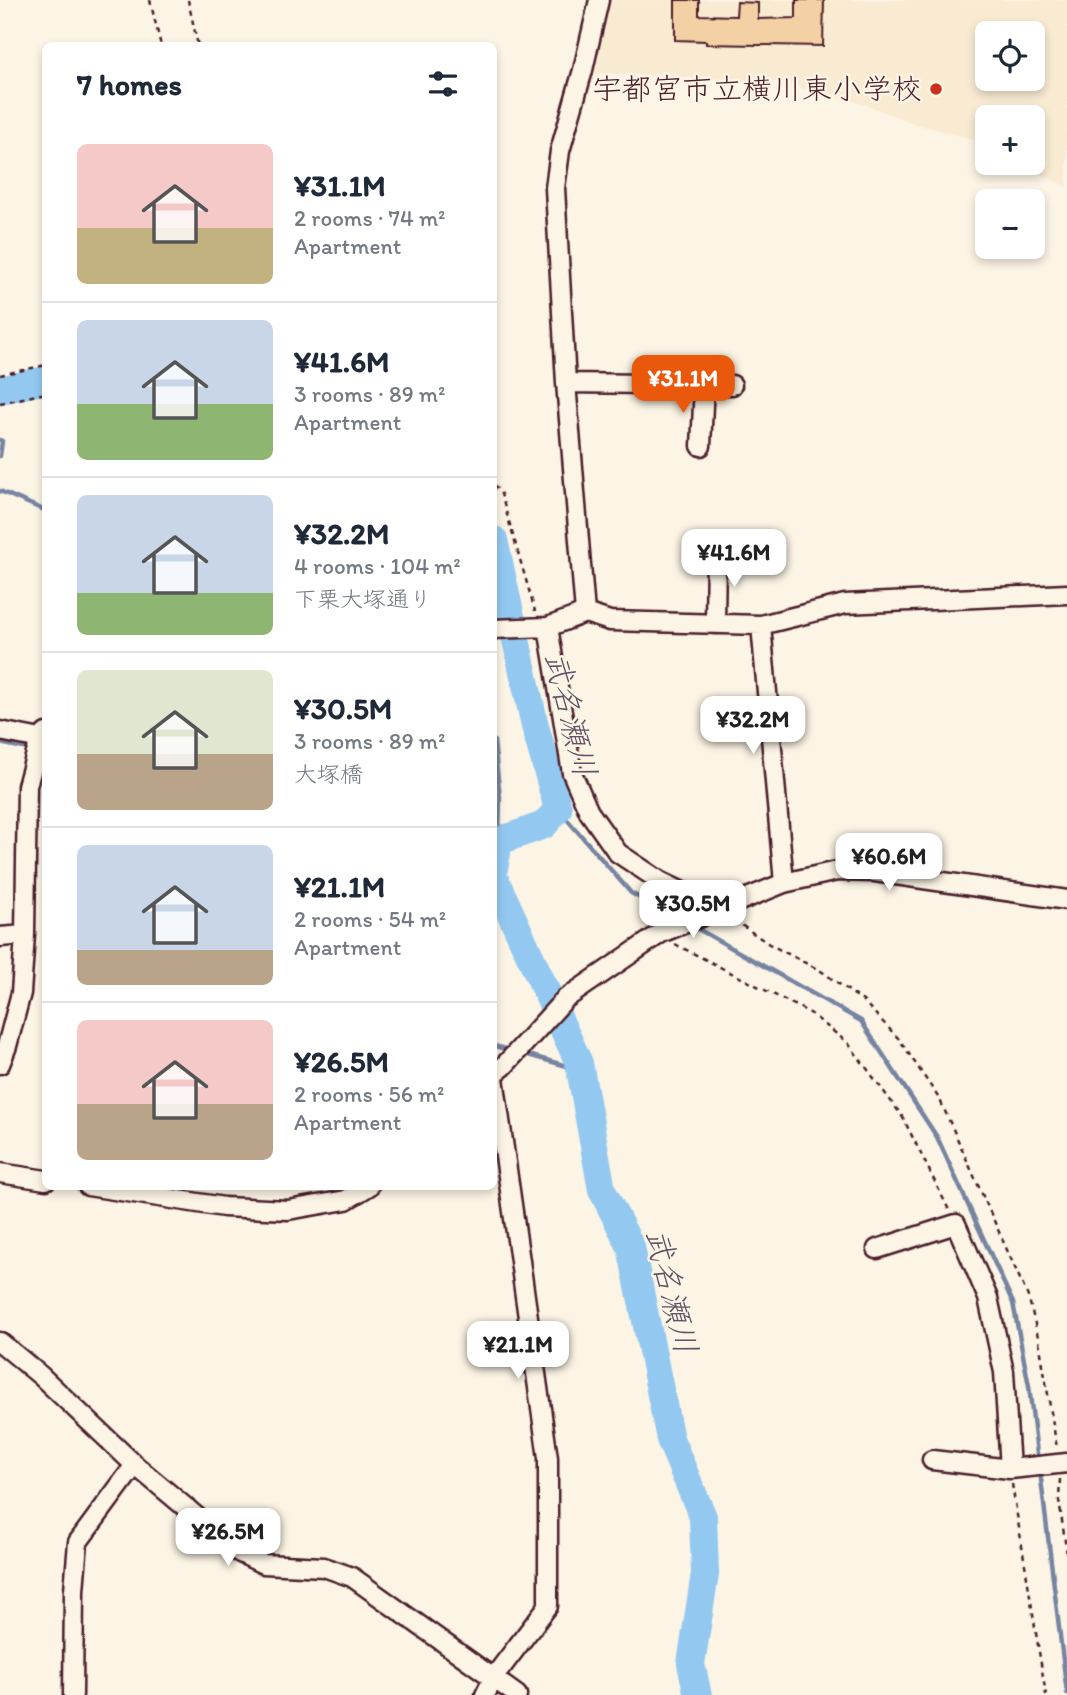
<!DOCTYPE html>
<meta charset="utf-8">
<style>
:root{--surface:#fff;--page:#f6f6f7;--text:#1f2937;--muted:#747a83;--line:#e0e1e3;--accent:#ea580c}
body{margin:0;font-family:Itim,"Klee One",sans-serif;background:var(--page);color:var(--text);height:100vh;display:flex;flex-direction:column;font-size:26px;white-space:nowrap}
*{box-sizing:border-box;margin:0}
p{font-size:23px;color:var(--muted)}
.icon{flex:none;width:38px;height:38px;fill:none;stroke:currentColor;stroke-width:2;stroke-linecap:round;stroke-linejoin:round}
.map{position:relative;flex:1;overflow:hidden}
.side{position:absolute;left:42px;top:42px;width:455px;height:1148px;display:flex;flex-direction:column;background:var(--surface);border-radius:10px;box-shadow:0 4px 10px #0003}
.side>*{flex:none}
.controls{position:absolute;left:975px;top:21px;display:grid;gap:14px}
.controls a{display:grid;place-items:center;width:70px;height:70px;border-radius:10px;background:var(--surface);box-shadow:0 4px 10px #0003;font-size:35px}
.price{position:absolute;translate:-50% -60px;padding:0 16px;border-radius:14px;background:#fff;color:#222;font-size:23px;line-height:46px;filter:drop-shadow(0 2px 4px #0008)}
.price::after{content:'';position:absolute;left:50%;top:42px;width:21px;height:16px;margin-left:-10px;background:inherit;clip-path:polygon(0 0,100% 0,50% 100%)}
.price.current{background:var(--accent);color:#fff}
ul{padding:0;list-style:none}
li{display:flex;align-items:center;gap:21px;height:175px;padding:0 35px}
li+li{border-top:2px solid var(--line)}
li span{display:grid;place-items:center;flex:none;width:196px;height:140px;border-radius:10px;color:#555}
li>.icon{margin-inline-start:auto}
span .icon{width:84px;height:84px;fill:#fffc;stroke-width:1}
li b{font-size:30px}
h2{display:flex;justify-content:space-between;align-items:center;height:84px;padding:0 35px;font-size:30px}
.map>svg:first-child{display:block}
</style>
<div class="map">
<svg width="1067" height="1695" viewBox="0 0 1067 1695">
<rect width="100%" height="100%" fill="#fcf5e5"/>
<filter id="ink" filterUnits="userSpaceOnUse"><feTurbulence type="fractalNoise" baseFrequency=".0143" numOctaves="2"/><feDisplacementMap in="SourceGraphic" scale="14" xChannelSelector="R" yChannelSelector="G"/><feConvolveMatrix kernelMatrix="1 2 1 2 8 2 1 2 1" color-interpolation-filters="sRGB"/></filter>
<g filter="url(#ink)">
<path fill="#f9ead2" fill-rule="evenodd" d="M610,0H1067V187L1019,163H1032V117H987V147L974,140L913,123L866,105L778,82L595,73ZM987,33H1032V79H987Z"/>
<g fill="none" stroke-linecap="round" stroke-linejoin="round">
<path stroke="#7684a2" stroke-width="4.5" d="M0,440L2,441L0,456
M0,491L46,511
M494,741L500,798L499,841
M0,743L33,750
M558,809L631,893L681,920
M691,925L861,1021L937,1137L1013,1303L1029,1386L1038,1462
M494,1046L513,1051
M521,1053L581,1070
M1040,1471L1067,1693"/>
<path stroke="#93c8f1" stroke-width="28" d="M0,390L46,380
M494,540L535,726L558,809L544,825L499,841L494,869
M494,877L579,1063L602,1190L631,1247L670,1439L703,1517L705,1574L691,1664L698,1695"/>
</g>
<path fill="#f3d1a4" stroke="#4a1f2b" stroke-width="2" d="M675,0H699V15L736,16L737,2L758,3V19L796,18V0H824L823,46L706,44V41L675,40Z"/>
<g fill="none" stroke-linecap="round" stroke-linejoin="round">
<defs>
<path id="minor" d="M566,383L732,385
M701,446L704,385
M585,613L610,621L761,625L845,604L1067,594
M715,624L716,552
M761,625L784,883
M548,627L572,773L589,812L618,853L660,881L718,909
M494,629L548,627L585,613L566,383L555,188L560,151L583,70L599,0
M0,731L46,740
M0,937L25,935
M0,1064L7,1046L21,993L25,935L27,786L40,739L46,733
M494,1074L503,1067L565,999L661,933L784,883L837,871L875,872L1067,900
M0,1173L46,1180
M88,1186L224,1207L288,1210L346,1200L369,1186
M877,1249L956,1224L988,1298L1004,1372L1010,1469
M0,1342L41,1376L135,1465L240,1553L263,1564L324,1567L352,1577L517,1695
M932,1460L1010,1469L1067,1463
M73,1695L74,1590L78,1542L135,1465
M485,1695L494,1677L548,1606V1458L494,1078"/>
</defs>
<use href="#minor" stroke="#4a1f2b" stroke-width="23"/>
<path stroke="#4a1f2b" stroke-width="2.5" stroke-dasharray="5 5" stroke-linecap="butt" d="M150,0L161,46
M188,0L198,46
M0,375L46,365
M0,403L46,393
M494,485L501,494L535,611
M734,920L769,944L821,971L863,1001L899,1039L940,1100L1029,1299L1039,1341L1057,1448
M675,944L810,1013L848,1043L902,1116L949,1210
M1060,1479L1059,1500L1067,1555
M1012,1484L1046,1695"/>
<use href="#minor" stroke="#fcf5e5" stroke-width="18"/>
</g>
</g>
<circle fill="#c8321e" stroke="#fcf5e5" stroke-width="2.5" cx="936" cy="89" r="7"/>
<g text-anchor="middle" stroke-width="5" stroke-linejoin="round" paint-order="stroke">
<g font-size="30" fill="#4a1f2b" stroke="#fcf5e5" text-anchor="end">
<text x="922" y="99">宇都宮市立横川東小学校</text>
</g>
<g font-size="32" font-style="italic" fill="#605266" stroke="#fcf5e5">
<text transform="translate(571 714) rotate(76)" y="11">武名瀬川</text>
<text transform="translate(672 1291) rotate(76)" y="11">武名瀬川</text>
</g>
</g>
</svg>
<div class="controls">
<a><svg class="icon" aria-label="locate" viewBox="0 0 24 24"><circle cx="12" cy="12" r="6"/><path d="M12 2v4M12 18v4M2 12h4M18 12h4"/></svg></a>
<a>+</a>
<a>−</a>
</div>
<b class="price current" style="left:683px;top:415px">¥31.1M</b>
<b class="price" style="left:734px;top:589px">¥41.6M</b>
<b class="price" style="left:753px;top:756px">¥32.2M</b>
<b class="price" style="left:889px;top:893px">¥60.6M</b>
<b class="price" style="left:693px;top:940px">¥30.5M</b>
<b class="price" style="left:518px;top:1381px">¥21.1M</b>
<b class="price" style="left:228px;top:1568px">¥26.5M</b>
<section class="side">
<h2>7 homes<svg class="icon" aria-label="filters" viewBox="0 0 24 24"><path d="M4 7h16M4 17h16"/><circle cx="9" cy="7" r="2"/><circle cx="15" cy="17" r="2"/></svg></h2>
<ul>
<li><span style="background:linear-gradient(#f6c9c9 60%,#c2b280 0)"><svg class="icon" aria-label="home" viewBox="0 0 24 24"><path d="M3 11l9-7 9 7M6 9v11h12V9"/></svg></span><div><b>¥31.1M</b><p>2 rooms · 74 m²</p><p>Apartment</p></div></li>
<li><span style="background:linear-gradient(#c9d6e8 60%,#8fb573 0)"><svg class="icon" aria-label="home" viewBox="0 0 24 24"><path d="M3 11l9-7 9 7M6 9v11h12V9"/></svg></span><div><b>¥41.6M</b><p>3 rooms · 89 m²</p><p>Apartment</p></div></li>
<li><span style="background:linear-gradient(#c9d6e8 70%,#8fb573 0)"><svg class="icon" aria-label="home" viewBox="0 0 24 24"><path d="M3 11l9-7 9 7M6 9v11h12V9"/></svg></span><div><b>¥32.2M</b><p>4 rooms · 104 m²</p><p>下栗大塚通り</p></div></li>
<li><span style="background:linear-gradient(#dfe7d0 60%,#b9a48a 0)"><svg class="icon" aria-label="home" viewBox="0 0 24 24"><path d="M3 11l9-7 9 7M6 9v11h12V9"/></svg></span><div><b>¥30.5M</b><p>3 rooms · 89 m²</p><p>大塚橋</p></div></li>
<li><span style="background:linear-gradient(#c9d6e8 75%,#b9a48a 0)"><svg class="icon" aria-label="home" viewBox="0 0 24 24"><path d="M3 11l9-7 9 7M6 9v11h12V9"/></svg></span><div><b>¥21.1M</b><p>2 rooms · 54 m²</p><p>Apartment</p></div></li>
<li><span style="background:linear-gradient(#f6c9c9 60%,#b9a48a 0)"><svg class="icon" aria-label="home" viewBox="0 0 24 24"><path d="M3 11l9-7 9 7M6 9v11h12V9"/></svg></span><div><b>¥26.5M</b><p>2 rooms · 56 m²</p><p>Apartment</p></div></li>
</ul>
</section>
</div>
